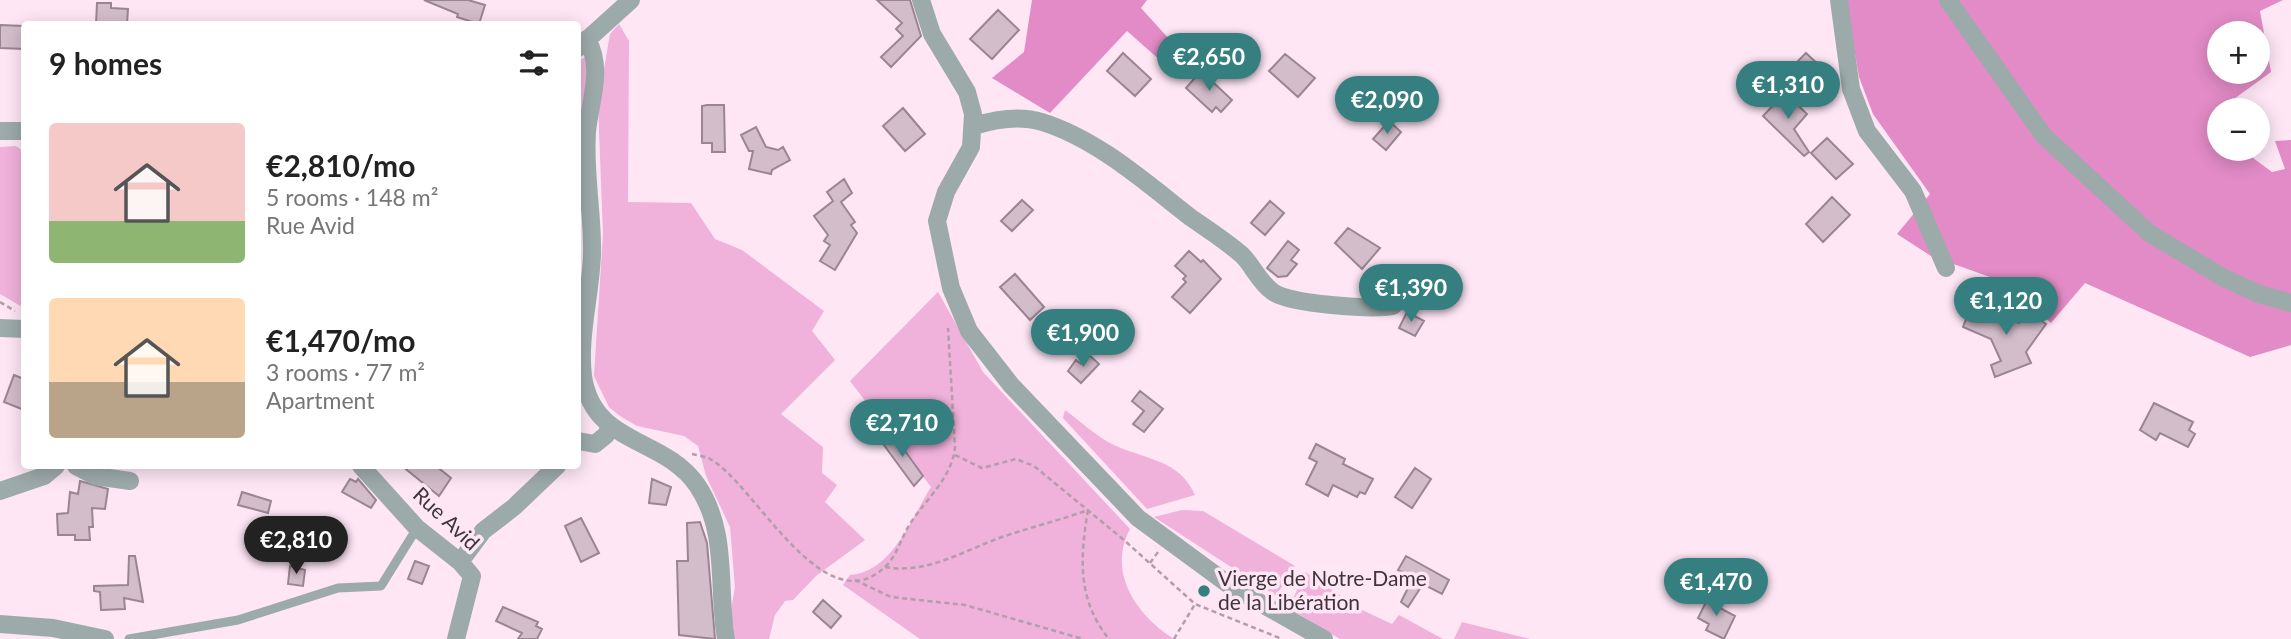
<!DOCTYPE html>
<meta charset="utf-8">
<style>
:root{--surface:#fff;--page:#f2f2f2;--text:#222;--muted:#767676;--accent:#367f81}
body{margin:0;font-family:Lato,sans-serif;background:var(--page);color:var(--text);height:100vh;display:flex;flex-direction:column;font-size:26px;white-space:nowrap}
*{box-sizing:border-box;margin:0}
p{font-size:23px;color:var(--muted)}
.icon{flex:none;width:38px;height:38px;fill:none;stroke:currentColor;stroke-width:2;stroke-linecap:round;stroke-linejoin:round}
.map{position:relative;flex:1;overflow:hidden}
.drawer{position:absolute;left:21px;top:21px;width:560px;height:448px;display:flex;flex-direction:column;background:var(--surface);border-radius:7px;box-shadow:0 4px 18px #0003}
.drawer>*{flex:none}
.tools{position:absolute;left:2207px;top:21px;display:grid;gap:14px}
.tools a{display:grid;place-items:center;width:63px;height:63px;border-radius:50%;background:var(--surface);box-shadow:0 4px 18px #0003;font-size:35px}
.price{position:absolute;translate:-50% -60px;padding:0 16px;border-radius:24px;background:var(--accent);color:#fff;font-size:23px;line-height:46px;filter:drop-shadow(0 2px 4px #0008)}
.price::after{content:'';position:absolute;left:50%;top:42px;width:21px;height:16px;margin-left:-10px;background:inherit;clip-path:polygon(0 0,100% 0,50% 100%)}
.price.active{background:#222;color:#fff}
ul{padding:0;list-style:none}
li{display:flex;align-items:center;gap:21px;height:175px;padding:0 28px}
li span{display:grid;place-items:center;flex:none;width:196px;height:140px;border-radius:7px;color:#555}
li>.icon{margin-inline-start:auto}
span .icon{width:84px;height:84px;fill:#fffc;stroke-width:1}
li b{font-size:30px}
h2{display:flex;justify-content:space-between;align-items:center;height:84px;padding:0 28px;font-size:30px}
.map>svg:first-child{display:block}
</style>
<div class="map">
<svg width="2291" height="639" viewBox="0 0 2291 639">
<rect width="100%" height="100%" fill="#fee6f5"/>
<path fill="#f0b1da" d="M619,24L629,41L628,202L691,203L715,239L742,250L824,311L812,331L835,360L781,414L823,447L822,473L837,485L825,502L865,540L816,576L793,600L785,601L775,615L769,639H735L731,610L735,587L730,527L706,476L698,446L684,436L637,426L620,416L609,407L594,376L603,234L598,104L610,34Z
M585,58L589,85L578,124V60Z
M16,146L24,152V308L0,294V147Z
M938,292L983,372L1130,529C1107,572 1136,615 1174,639H920L843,585L850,575C892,572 911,519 931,487L850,381Z
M1065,410C1080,421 1097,437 1114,445C1146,460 1179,459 1195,495L1147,509L1063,418Z
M1182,510L1203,511L1295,566L1276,596L1154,517Z
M1305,572L1362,610L1392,624L1399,615L1443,639H1340L1289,608Z
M1462,622L1530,639H1454Z"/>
<path fill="#e28bc6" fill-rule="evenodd" d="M1032,0H1147L1141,8L1189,61L1179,77L1127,31L1050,113L992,78L1024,52Z
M1846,0H2283L2260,11L2271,72L2219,110V149H2241L2272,172L2285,169L2275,141L2291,140V345L2250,357L2085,283L2051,323L2004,282L1931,256L1897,234L1930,194L1873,114L1859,77ZM2219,33H2258V72H2219Z"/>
<path fill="#d4bdcb" stroke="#9a8592" stroke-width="2" d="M424,0H468L485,5L479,24L457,17L458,14Z
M877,0H910L921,36L891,67L881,57L903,36L896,29L902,23Z
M97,3H111V8L128,9L127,24H96Z
M998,10L1019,30L992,59L970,39Z
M0,25L24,26V49L0,48Z
M1123,53L1151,79L1135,96L1107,71Z
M1806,53L1821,67L1812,76L1797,62Z
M1285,54L1315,78L1298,97L1269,71Z
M1201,71L1232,100L1221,112L1216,107L1212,112L1186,88Z
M1785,93L1807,114L1794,129L1809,152L1804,156L1763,116Z
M707,105H724L725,152H712V143H702V106Z
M903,108L925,134L905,151L883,126Z
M1389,121L1401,132L1386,150L1373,139Z
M756,127L766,147L778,150L783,147L790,160L772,170L771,174L749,169L753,151H749L741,135Z
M1827,138L1853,164L1836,179L1811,153Z
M844,179L852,193L841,202L855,222L851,225L857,233L835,270L820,261L830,245L824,241L828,235L814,216L833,201L827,192Z
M1832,197L1850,215L1823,242L1806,224Z
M1022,200L1033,210L1012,231L1001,221Z
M1270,201L1284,213L1265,235L1251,223Z
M1348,228L1380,248L1362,269L1335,243Z
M1288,241L1299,250L1291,260L1297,264L1287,276L1278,277L1267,268Z
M1189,251L1201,262L1203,260L1221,279L1190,313L1172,297L1186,282L1183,279L1186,276L1175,266Z
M1015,274L1044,307L1030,320L1000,287Z
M1972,304L2019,323L2027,312L2046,324L2026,352L2031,363L1995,377L1991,365L2001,361L1991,339L1963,327Z
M1407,312L1424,321L1415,336L1399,328Z
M1089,355L1099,364L1081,383L1068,371L1076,360L1081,364Z
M14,375L24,379V410L4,402Z
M1140,391L1163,409L1144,432L1133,424L1144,411L1132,401Z
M2154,403L2193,422L2189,430L2195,434L2188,447L2160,433L2156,440L2140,430Z
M892,433L923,476L914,486L881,441Z
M1316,444L1345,459L1343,464L1373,479L1365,494L1360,492L1357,497L1333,485L1328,496L1306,484L1317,462L1309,458Z
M402,466H436L451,478L439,496Z
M1415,468L1431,479L1412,508L1395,497Z
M350,479L356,482L358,479L376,500L371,508L342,492Z
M652,479L671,487L666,505L649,503Z
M80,481L108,489L105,509L92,508L93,527H89L90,540H75V535H58L57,514L68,513L70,492L78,494Z
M242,492L271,501L268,513L238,505Z
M581,518L599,553L581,562L565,526Z
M700,522L707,543L715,639L679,635L677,561H688L687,523Z
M129,556H135L143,602L124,598L125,609L101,610L100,592L94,591V586L128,585Z
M1406,556L1449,580L1442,594L1423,584L1408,607L1401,602L1413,578L1398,570Z
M415,561L429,566L422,584L408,579Z
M290,566L305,570L303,586L288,584Z
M1709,596L1720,601L1718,607L1735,616L1724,639L1706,630L1709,624L1698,618Z
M823,600L841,616L831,628L813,612Z
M503,607L538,622L536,626L542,629L537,639H518L522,633L496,621Z"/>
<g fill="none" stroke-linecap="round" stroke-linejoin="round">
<path stroke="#b09ea9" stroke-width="2.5" stroke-dasharray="5 3.5" stroke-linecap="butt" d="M0,302L15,311
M692,454C697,455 703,456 708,458C752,478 823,628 886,566C896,556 900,542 907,529C922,502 952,480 955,447L948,328
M955,455L982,468L1016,459L1034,466L1124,540L1195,604L1282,639
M1088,510C1080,557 1077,600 1109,639
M1150,563L1158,552
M885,567C928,575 966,549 1005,536C1032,527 1060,520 1088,510
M855,580L891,597L965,605L1083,639
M1174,639L1195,604"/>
<path stroke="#9daaaa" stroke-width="9" d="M129,639L238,620L338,588L381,586L417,528"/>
<path stroke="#9daaaa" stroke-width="18" d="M921,0L932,34L967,92L973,114L971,147L946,192L937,221L951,288L969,331L1011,385L1138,518L1232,587L1324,639
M1839,0L1851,89L1867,131L1913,191L1946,268
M1948,0L2043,135L2149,233L2224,278L2259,294L2291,303
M587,39C604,70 590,99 587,132C584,172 593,214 592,254C591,293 578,337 583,376C593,446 663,436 697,485C729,532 717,587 726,639
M578,48L631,0
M974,126C996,119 1019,115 1042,122C1097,139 1145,182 1190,217C1207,229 1226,241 1242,255C1253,266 1259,282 1273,292C1290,304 1372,310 1393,306
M0,131H24
M0,328L24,329
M578,441L595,444L606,435L610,426
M76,466L95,476L130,481
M361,466L417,528L460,562L472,576L456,639
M0,491L44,476L56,466
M460,562L483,531L514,507L557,466
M0,624L53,628L105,639"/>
</g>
<circle fill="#367f81" stroke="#fee6f5" stroke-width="2.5" cx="1204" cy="591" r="7"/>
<g text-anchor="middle" stroke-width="7" stroke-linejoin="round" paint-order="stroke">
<g font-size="21" fill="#3e353b" stroke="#fee6f5">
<text transform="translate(446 519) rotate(43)" y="7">Rue Avid</text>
</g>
<g font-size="21" fill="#3e353b" stroke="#fee6f5" text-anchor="start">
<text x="1218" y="586">Vierge de Notre-Dame<tspan x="1218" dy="24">de la Libération</tspan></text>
</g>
</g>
</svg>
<div class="tools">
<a>+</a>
<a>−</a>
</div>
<b class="price" style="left:1209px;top:93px">€2,650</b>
<b class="price" style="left:1788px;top:121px">€1,310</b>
<b class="price" style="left:1387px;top:136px">€2,090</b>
<b class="price" style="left:1411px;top:324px">€1,390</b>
<b class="price" style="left:2006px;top:337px">€1,120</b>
<b class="price" style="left:1083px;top:369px">€1,900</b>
<b class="price" style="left:902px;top:459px">€2,710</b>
<b class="price active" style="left:296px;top:576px">€2,810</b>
<b class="price" style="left:1716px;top:618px">€1,470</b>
<section class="drawer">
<h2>9 homes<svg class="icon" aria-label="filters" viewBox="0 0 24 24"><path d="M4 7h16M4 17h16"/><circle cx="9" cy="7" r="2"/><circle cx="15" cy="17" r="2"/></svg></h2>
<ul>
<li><span style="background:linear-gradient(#f6c9c9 70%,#8fb573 0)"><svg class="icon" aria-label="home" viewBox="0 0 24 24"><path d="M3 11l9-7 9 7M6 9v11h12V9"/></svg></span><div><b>€2,810/mo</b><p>5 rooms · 148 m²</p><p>Rue Avid</p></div></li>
<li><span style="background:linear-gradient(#ffd9b3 60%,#b9a48a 0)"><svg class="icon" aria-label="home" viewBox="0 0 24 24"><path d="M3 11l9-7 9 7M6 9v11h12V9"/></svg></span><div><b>€1,470/mo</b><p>3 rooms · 77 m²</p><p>Apartment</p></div></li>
</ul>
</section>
</div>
